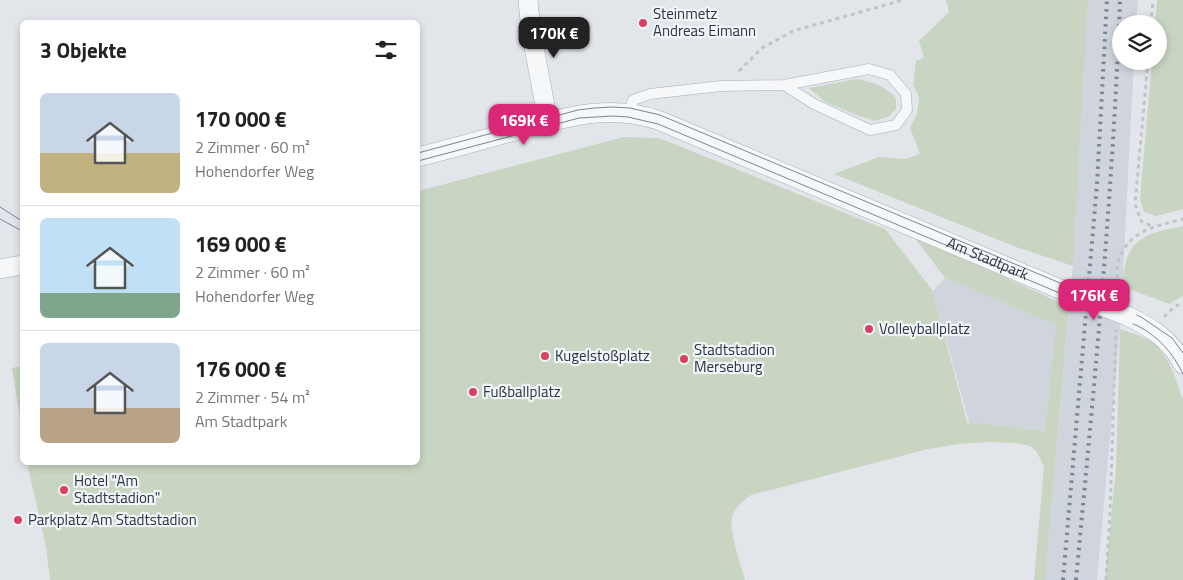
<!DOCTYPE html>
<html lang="de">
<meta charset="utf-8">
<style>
:root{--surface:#fff;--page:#f2f2f2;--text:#222;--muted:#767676;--line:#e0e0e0;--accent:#db2777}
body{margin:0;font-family:"Titillium Web",sans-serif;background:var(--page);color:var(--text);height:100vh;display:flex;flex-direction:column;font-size:19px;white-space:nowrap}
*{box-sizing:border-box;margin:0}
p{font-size:16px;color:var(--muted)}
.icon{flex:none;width:28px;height:28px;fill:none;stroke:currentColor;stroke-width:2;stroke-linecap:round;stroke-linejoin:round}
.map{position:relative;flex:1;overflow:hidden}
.side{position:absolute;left:20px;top:20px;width:400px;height:445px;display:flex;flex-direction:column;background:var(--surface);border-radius:8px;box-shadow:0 2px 8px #0003}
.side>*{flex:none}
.fabs{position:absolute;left:1112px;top:15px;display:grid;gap:10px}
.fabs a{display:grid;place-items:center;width:55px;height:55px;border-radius:50%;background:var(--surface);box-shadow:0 2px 8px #0003;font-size:25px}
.price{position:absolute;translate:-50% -42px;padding:0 11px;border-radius:10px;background:var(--accent);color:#fff;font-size:16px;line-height:32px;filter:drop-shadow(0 1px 2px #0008)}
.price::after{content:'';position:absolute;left:50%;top:30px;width:15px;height:11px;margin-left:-8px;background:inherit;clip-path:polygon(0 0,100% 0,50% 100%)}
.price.on{background:#222;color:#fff}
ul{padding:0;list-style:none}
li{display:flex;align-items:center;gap:15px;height:125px;padding:0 20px}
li+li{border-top:1px solid var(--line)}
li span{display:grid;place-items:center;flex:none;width:140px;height:100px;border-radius:8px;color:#555}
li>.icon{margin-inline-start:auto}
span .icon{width:60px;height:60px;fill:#fffc;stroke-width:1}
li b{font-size:21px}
h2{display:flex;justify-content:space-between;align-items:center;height:60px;padding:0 20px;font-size:21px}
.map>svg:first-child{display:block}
</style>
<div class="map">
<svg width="1183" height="580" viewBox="0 0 1183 580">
<rect width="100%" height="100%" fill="#e2e6eb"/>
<path fill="#d0d5dd" d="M1088,0H1138L1136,24H1121V61H1134L1120,329L1097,580H1045L1073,266Z
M945,278L1056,325L1045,431L969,422L933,291Z"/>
<path fill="#c8d5c2" d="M946,0H1088L1073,266L1016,247L834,174L879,157L905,159L920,154L910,128L917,114L919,97L913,85L916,61L924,58L919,41L949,12Z
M1157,0H1183V209L1156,216L1144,212L1140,199L1152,61H1159V24H1155Z
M856,79C872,82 884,85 896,98V109L889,116L875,121L859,116L825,102L809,88Z
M624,137L659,138L885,229L933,291L968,426L969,422L1045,431L1056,325L945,278L912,234L1069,307L1045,580H1034L1044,467L1037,452L1030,446L1016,443L988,442L959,444L928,449L751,495C744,500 738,505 734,512C726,526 741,564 745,580H50L46,546L27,463L418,462V191Z
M1183,226V296L1169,304L1121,286C1123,277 1124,267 1127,258C1136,233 1160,231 1183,226Z
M1120,329C1129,332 1140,335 1149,340C1169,353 1176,379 1183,400V580H1105L1116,468Z
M22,366V432L12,368Z"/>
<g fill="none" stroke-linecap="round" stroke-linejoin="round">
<defs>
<path id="service" d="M629,113L633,100L650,94L721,86L784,85L869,69L890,75L906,94L907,110L896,125L870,130L814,104L784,85"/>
<g id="minor">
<path d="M528,0L531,31L548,122"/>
<path id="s1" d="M418,157C450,149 482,140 514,131C565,118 605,103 658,120L1074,295"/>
<path d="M0,269L22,265"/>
<path d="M1127,316C1151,327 1171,340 1183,364"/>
</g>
</defs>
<use href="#service" stroke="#a7adb6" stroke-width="11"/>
<use href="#minor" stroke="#a7adb6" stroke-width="20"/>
<path stroke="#c0c4ca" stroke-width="3" stroke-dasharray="4 4" stroke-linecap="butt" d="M1151,24L1153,0
M1148,61L1135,204L1141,221L1152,226
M739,71L762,48L793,31L903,0
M1117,294C1118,285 1116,266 1119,258C1131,230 1156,226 1183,219
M1164,317L1173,308L1183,302
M1106,580L1110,513L1116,330"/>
<use href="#service" stroke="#f5f7f9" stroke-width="10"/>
<use href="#minor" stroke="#f5f7f9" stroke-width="19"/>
<path stroke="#7a8696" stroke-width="1" d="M418,153L578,110L594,108L613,107L630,108L660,115L1141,317L1172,338L1183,353
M418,161L579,118L613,116L628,117L658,124L1138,326C1159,337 1173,353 1183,374
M0,207L22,221
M0,219L22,231"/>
<path stroke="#7a8696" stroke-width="4" stroke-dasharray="2.5 5" stroke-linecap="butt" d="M1063,580L1097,184L1107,0
M1076,580C1094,387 1113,194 1120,0"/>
<defs>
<path id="minor-bridge" d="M1074,295L1127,316"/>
</defs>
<use href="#minor-bridge" stroke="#a7adb6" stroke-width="20" stroke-linecap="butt"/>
<use href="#minor-bridge" stroke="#f5f7f9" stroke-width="19"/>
</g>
<g fill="#d74060" stroke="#f2f5f8" stroke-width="2">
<circle cx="643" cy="23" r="5"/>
<circle cx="869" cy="329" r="5"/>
<circle cx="545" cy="356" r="5"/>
<circle cx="684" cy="359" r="5"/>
<circle cx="473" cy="392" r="5"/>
<circle cx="64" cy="490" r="5"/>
<circle cx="18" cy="520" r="5"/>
</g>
<g text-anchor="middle" stroke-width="4.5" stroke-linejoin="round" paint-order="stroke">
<g font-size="15" fill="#293444" stroke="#f2f5f8" text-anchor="start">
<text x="653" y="19">Steinmetz<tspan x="653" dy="17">Andreas Eimann</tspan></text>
<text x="879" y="334">Volleyballplatz</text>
<text x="694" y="355">Stadtstadion<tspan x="694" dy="17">Merseburg</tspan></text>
<text x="555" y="361">Kugelstoßplatz</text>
<text x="483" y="397">Fußballplatz</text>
<text x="74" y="486">Hotel "Am<tspan x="74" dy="17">Stadtstadion"</tspan></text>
<text x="28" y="525">Parkplatz Am Stadtstadion</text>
</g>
<g font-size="15" fill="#293444" stroke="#f2f5f8">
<text dy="5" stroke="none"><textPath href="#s1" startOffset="604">Am Stadtpark</textPath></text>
</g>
</g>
</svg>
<div class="fabs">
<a><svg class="icon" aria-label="layers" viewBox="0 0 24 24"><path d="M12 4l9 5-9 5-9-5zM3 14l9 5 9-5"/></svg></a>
</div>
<b class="price on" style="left:554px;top:59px">170K €</b>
<b class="price" style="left:524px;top:146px">169K €</b>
<b class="price" style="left:1094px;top:321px">176K €</b>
<section class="side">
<h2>3 Objekte<svg class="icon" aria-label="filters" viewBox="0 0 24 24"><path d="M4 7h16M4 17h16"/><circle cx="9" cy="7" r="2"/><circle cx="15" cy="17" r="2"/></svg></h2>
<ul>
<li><span style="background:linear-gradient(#c9d6e8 60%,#c2b280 0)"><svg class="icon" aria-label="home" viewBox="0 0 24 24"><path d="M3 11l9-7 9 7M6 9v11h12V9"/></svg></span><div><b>170 000 €</b><p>2 Zimmer · 60 m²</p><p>Hohendorfer Weg</p></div></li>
<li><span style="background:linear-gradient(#bfe0f5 75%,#7fa58c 0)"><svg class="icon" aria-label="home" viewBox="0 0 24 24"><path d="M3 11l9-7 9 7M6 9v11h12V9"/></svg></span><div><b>169 000 €</b><p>2 Zimmer · 60 m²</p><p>Hohendorfer Weg</p></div></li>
<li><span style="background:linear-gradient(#c9d6e8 65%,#b9a48a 0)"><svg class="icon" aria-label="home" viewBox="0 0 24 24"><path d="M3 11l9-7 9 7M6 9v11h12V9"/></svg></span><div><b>176 000 €</b><p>2 Zimmer · 54 m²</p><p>Am Stadtpark</p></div></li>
</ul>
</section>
</div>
